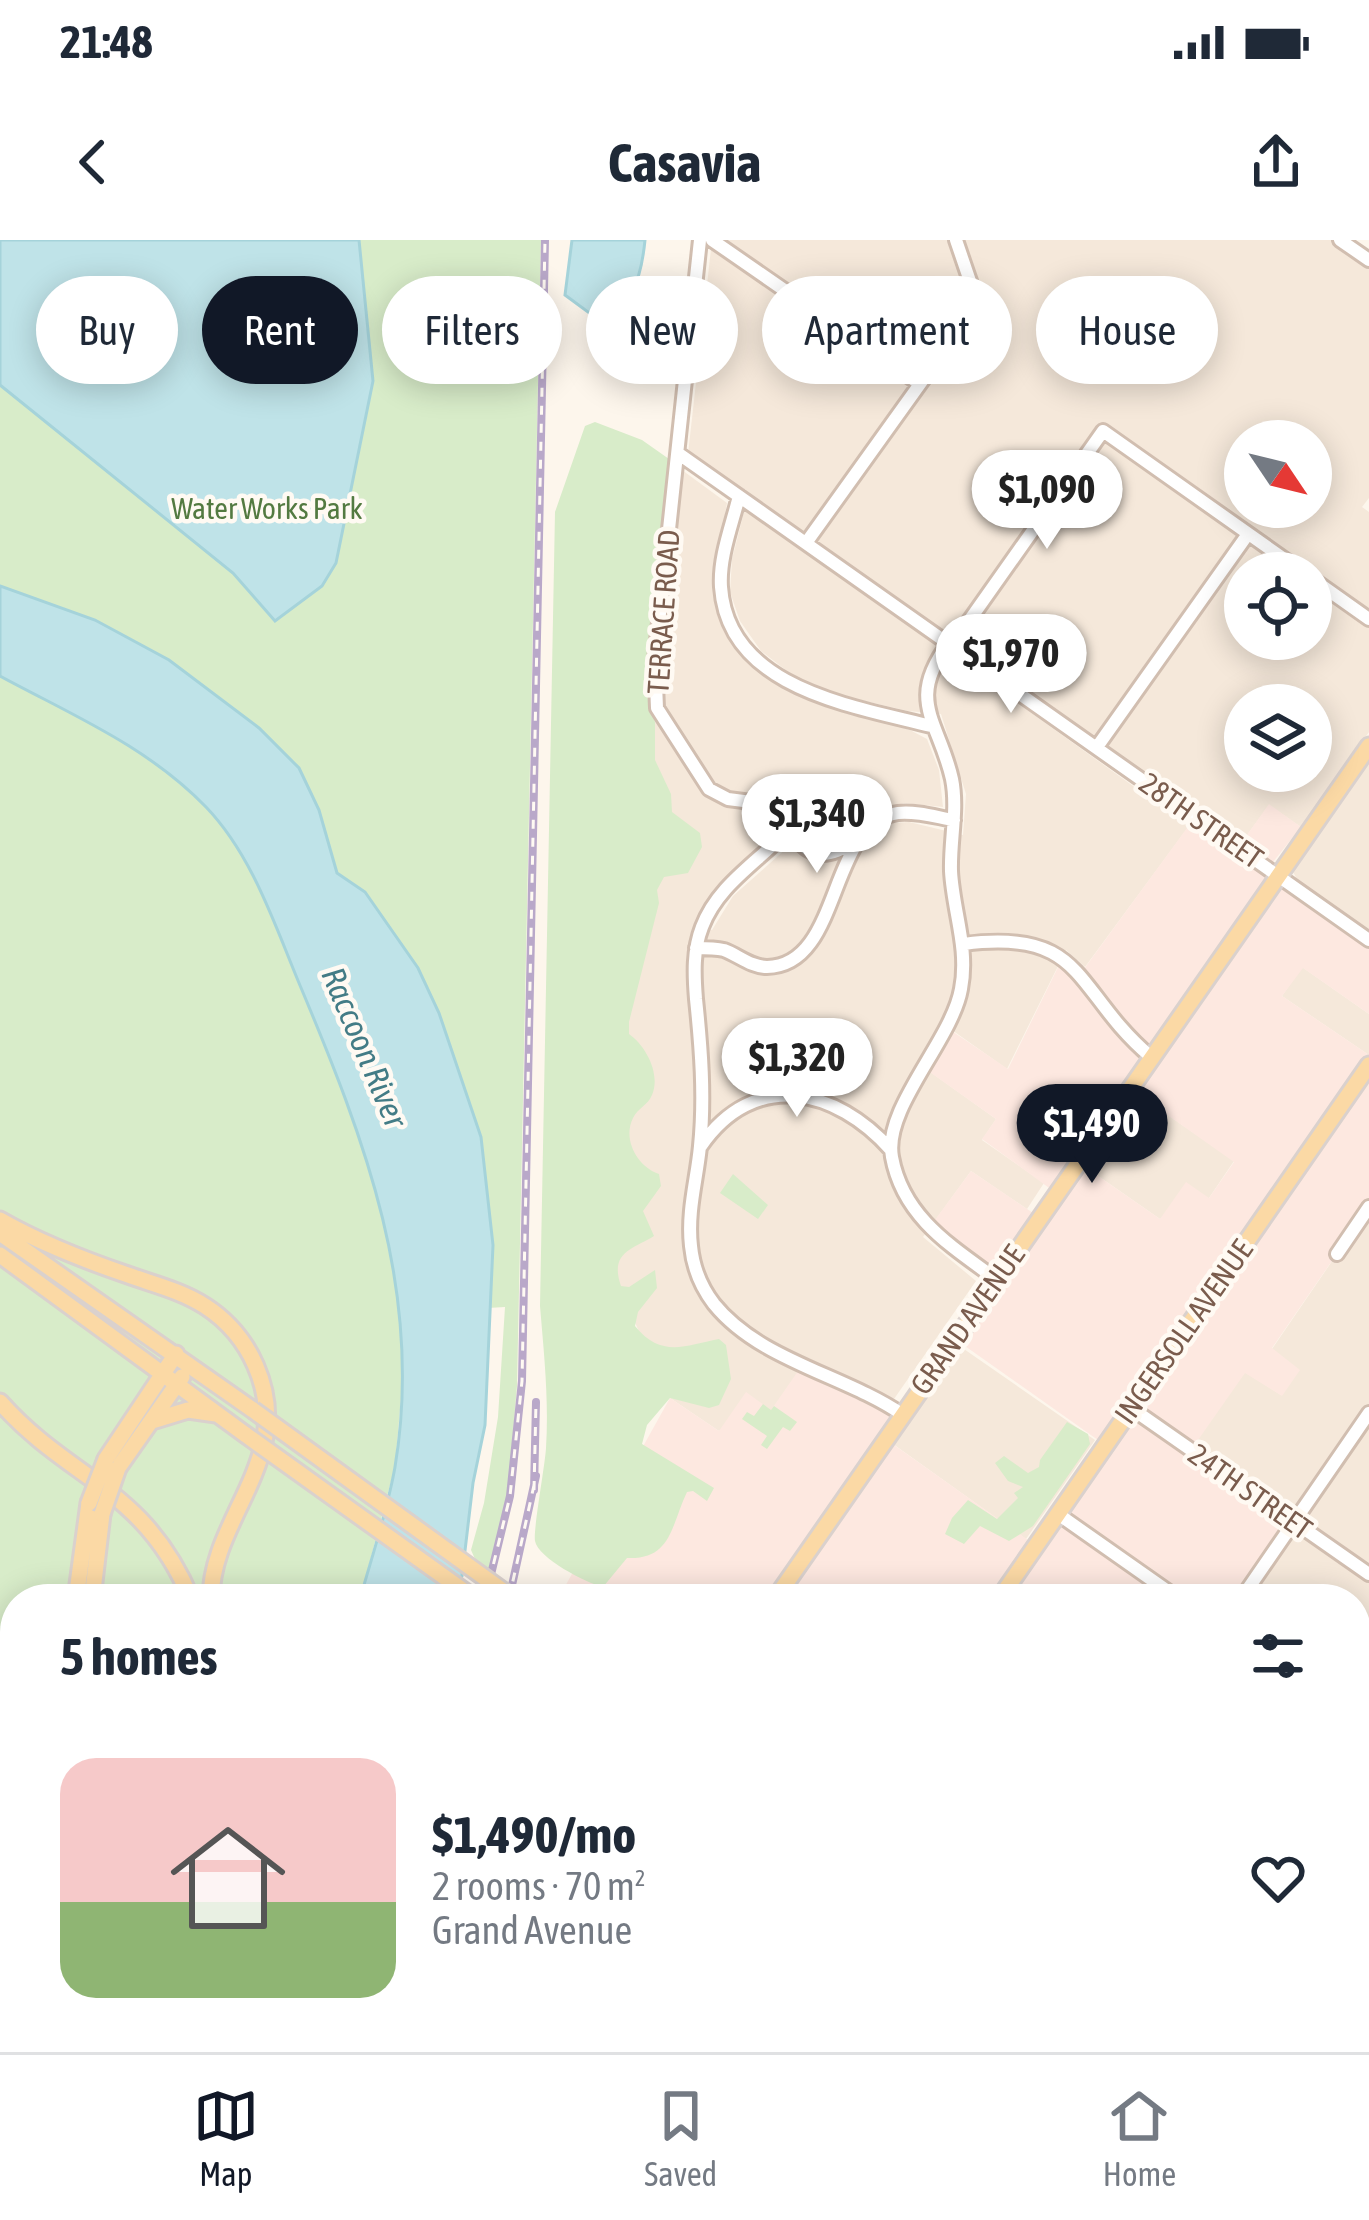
<!DOCTYPE html>
<meta charset="utf-8">
<style>
:root{--surface:#fff;--page:#f6f6f7;--text:#1f2937;--muted:#747a83;--line:#e0e1e3;--accent:#111827}
body{margin:0;font-family:"Asap Condensed",sans-serif;background:var(--page);color:var(--text);height:100vh;display:flex;flex-direction:column;font-size:45px;white-space:nowrap}
*{box-sizing:border-box;margin:0}
p{font-size:39px;color:var(--muted)}
.icon{flex:none;width:66px;height:66px;fill:none;stroke:currentColor;stroke-width:2;stroke-linecap:round;stroke-linejoin:round}
.map{position:relative;flex:1;overflow:hidden}
.details{position:absolute;left:0px;top:1344px;width:1371px;height:468px;display:flex;flex-direction:column;background:var(--surface);border-radius:48px 48px 0 0;box-shadow:0 6px 30px #0003}
.details>*{flex:none}
.top-card{position:absolute;left:36px;top:36px;width:1299px;height:108px;display:flex;gap:24px}
.needle{width:78px;rotate:125deg}
.tools{position:absolute;left:1224px;top:180px;display:grid;gap:24px}
.tools a{display:grid;place-items:center;width:108px;height:108px;border-radius:50%;background:var(--surface);box-shadow:0 6px 30px #0003;font-size:60px}
.price{position:absolute;translate:-50% -102px;padding:0 27px;border-radius:42px;background:#fff;color:#222;font-size:39px;line-height:78px;filter:drop-shadow(0 3px 6px #0008)}
.price::after{content:'';position:absolute;left:50%;top:72px;width:36px;height:27px;margin-left:-18px;background:inherit;clip-path:polygon(0 0,100% 0,50% 100%)}
.price.on{background:var(--accent);color:#fff}
ul{padding:0;list-style:none}
li{display:flex;align-items:center;gap:36px;height:300px;padding:0 60px}
li+li{border-top:3px solid var(--line)}
li span{display:grid;place-items:center;flex:none;width:336px;height:240px;border-radius:36px;color:#555}
li>.icon{margin-inline-start:auto}
span .icon{width:144px;height:144px;fill:#fffc;stroke-width:1}
li b{font-size:51px}
h2{display:flex;justify-content:space-between;align-items:center;height:144px;padding:0 60px;font-size:51px}
.pill{padding:0 42px;border-radius:54px;background:var(--surface);box-shadow:0 6px 30px #0003;font-size:42px;line-height:108px}
.pill.on{background:var(--accent);color:#fff}
.status{display:flex;justify-content:space-between;align-items:center;height:84px;padding:0 60px;background:var(--surface);direction:ltr}
.status svg{height:33px;fill:currentColor}
header{display:flex;justify-content:space-between;align-items:center;height:156px;padding:0 60px;background:var(--surface);font-size:54px;font-weight:700}
.tab-bar{display:flex;justify-content:space-around;align-items:center;height:168px;border-top:3px solid var(--line);background:var(--surface);font-size:33px;color:var(--muted)}
.tab-bar a{display:grid;justify-items:center;gap:6px}
.tab-bar .on{color:var(--accent)}
.map>svg:first-child{display:block}
</style>
<div class="status"><b>21:48</b><svg viewBox="0 0 49 12"><path d="M0 12V9h3v3zM5 12V6h3v6zM10 12V3h3v9zM15 12V0h3v12zM26 1h20v11H26zM47 4h2v5h-2z"/></svg></div>
<header><svg class="icon" aria-label="back" viewBox="0 0 24 24"><path d="M15 5l-7 7 7 7"/></svg>Casavia<svg class="icon" aria-label="share" viewBox="0 0 24 24"><path d="M12 15V3M7 8l5-5 5 5M5 13v7h14v-7"/></svg></header>
<div class="map">
<svg width="1369" height="1812" viewBox="0 0 1369 1812">
<rect width="100%" height="100%" fill="#fdf6ec"/>
<path fill="#f5e8da" fill-rule="evenodd" d="M712,0H1332L1369,26V258L1362,267L1369,272V374L1106,185L1099,187L950,396L688,214ZM1245,201H1311V267H1245Z
M1105,201L1240,294L1094,498L962,403Z
M682,230L727,263L714,341L721,379L741,414L769,439L808,458L910,490L927,499L939,530L943,567L905,563L879,570L856,591L834,604L816,601L799,592L790,575L718,646L697,686L712,690L733,656L788,607L808,619L832,620L860,612L875,595L893,583L909,582L963,595L966,554L941,474L908,471L822,451L800,441L761,411L740,381L730,352L732,319L745,268L1189,586L1085,727L1066,710L1007,829L942,783L919,824L996,879L982,900L1044,943L1027,969L971,931L923,997L976,1041L894,1159L808,1118L771,1171L719,1191L670,1158L610,1029L636,472L664,456Z
M1250,302L1296,333H1245V399H1311V344L1369,385V492L1301,587L1269,565L1242,602L1105,505ZM1245,465H1311V531H1245Z
M1369,506V700L1299,643L1292,630L1348,549Z
M1302,727L1369,774V815L1282,756Z
M1142,857L1234,921L1209,958L1160,979L1091,931L1115,896L1140,913L1155,893L1129,875Z
M1369,967V1409L1356,1427V1359H1241L1190,1210L1245,1132L1281,1155L1272,1109Z
M961,1107L1095,1200L1026,1299L893,1204Z
M796,1797H930L920,1812H785Z"/>
<path fill="#fde8e0" fill-rule="evenodd" d="M1269,564L1301,587L1273,622L1242,602Z
M1195,577L1369,700V774L1303,728L1282,756L1369,815V967L1272,1108L1300,1130L1282,1156L1245,1133L1191,1210L1294,1282L1241,1359H558L670,1158L719,1191L746,1152L771,1170L803,1124L903,1175L887,1200L1035,1305L1105,1205L955,1099L996,1039L929,988L971,931L1039,977L1056,953L982,899L996,879L924,828L946,787L1008,829L1063,717L1081,733ZM1142,857L1234,922L1209,958L1186,942L1160,979L1091,931L1115,897L1140,914L1155,893L1130,875Z
M244,1797H337L361,1812H227Z
M484,1797H679L667,1812H485L479,1805Z
M713,1797H796L785,1812H726L713,1803Z
M945,1797H1074L1081,1810L934,1812Z"/>
<path fill="#d8ecc9" d="M0,0H541L517,1146L508,1253L491,1331L475,1319L471,1310L484,1263L498,1177L505,1067L401,1073L403,1136L395,1226L360,1359H15V1513L0,1498Z
M595,182L642,200L669,219L644,446L655,482V520L671,554L672,572L700,593L702,607L688,633L664,637L657,650L659,663L629,782V794C646,806 661,834 652,855C648,865 638,868 633,878C622,900 638,927 659,934L661,946L643,971L654,996C633,1009 609,1012 621,1046L629,1047L655,1030L657,1048L638,1072L635,1086C661,1118 684,1106 719,1099L726,1105L731,1139L719,1165L709,1168L670,1158L647,1185L642,1204L714,1248L707,1261L693,1251L687,1252C671,1285 672,1320 627,1318L603,1347C586,1343 538,1318 535,1301C533,1290 545,1226 546,1208C549,1160 544,1114 540,1066L555,272L585,186Z
M733,934L768,965L758,979L720,953Z
M763,1164L771,1170L774,1166L797,1182L790,1191L783,1187L767,1209L761,1205L767,1196L742,1179L747,1172L754,1176Z
M1067,1182L1088,1194L1090,1204L1033,1286L1009,1301L980,1286L964,1304L945,1294L952,1278L968,1260L997,1279L1018,1258L1014,1253L1023,1247L1008,1241L995,1223L1004,1216L1028,1233L1039,1227L1040,1220Z
M1369,1434V1812H1164L1142,1797H1356V1453Z"/>
<path fill="#bfe3e8" stroke="#a5d3da" stroke-width="3" d="M0,0H359L373,141L336,323L322,346L275,381L233,333L0,145Z
M572,0H645C641,40 634,66 592,75L565,55Z
M0,346L95,380L169,420L259,488L299,528L319,570L337,633L365,652L418,728L439,773L481,897L493,1005L485,1185L473,1243L462,1336L455,1359H360C372,1316 387,1272 395,1227C424,1053 365,900 299,743C274,683 252,615 206,567C147,506 72,475 0,436Z
M0,1498L15,1513V1603L0,1590Z"/>
<g fill="none" stroke-linecap="round" stroke-linejoin="round">
<defs>
<path id="minor" d="M700,0L655,420L657,468L709,549L728,559L767,564C796,589 803,637 855,601
M712,0L920,144
M1340,0L1369,20
M679,214L1369,700
M739,256C732,285 719,317 721,347C728,449 853,466 931,486
M806,303L968,77L973,50L956,0
M1311,338L1369,379
M949,403C905,461 939,481 952,539C958,569 950,601 951,631C953,671 969,708 961,749C952,800 883,868 892,917C903,977 951,1006 996,1039
M952,405L1103,191L1304,333
M1097,507L1248,294
M786,592C757,623 718,645 702,687C693,710 694,734 696,759C701,807 705,857 700,906C697,939 687,971 691,1006C693,1027 701,1047 714,1064C760,1121 845,1135 903,1175
M964,704C1087,688 1073,751 1151,817
M696,708C705,708 715,708 724,710C738,715 751,727 767,727C843,726 827,582 898,573C917,571 936,577 954,580
M701,906C754,829 836,848 891,910
M1337,1014L1369,967
M1131,1168L1369,1334
M1058,1274L1179,1359
M1241,1359L1369,1173
M1356,1427L1369,1409
M692,1800L717,1812
M927,1812L937,1797
M1092,1812L1102,1797"/>
<path id="major" d="M0,980C40,1003 84,1020 128,1035C153,1044 182,1051 205,1066C250,1095 275,1150 264,1202C252,1257 211,1302 211,1359
M0,993L253,1170
M0,1015L246,1195
M0,1162C70,1241 144,1247 191,1359
M152,1181L188,1170L216,1174
M106,1219L176,1114
M118,1228L182,1137
M76,1359L89,1263
M92,1359L102,1274
M775,1359L1369,506
M999,1359L1369,825
M0,1781L15,1756
M1087,1797L1108,1812
M1127,1797L1149,1812
M5,1812L15,1796
M300,1812L306,1797
M461,1812L472,1797
M683,1812L695,1797"/>
</defs>
<use href="#minor" stroke="#d1beb0" stroke-width="18"/>
<use href="#major" stroke="#dad1cd" stroke-width="21"/>
<use href="#minor" stroke="#fff" stroke-width="12"/>
<use href="#major" stroke="#fbd9a5" stroke-width="15"/>
<defs>
<path id="rail" d="M534,1250L536,1162
M485,1359L510,1256L522,1141L545,0
M509,1359L536,1236
M146,1812L166,1797
M185,1812L205,1797"/>
</defs>
<use href="#rail" stroke="#b9a8c9" stroke-width="8"/>
<use href="#rail" stroke="#fffaf3" stroke-width="3" stroke-dasharray="9" stroke-linecap="butt"/>
<defs>
<path id="major-bridge" d="M253,1170L514,1359
M246,1195L475,1359
M89,1263L106,1219
M102,1274L118,1228"/>
</defs>
<use href="#major-bridge" stroke="#dad1cd" stroke-width="21" stroke-linecap="butt"/>
<use href="#major-bridge" stroke="#fbd9a5" stroke-width="15"/>
</g>
<g text-anchor="middle" stroke-width="9" stroke-linejoin="round" paint-order="stroke">
<g font-size="30" fill="#537a41" stroke="#fffaf3">
<text x="267" y="279">Water Works Park</text>
</g>
<g font-size="30" fill="#7a5c4d" stroke="#fffaf3">
<text transform="translate(664 372) rotate(-86)" y="10">TERRACE ROAD</text>
<text transform="translate(1201 581) rotate(35)" y="10">28TH STREET</text>
<text transform="translate(968 1080) rotate(-55)" y="10">GRAND AVENUE</text>
<text transform="translate(1184 1092) rotate(-55)" y="10">INGERSOLL AVENUE</text>
<text transform="translate(1250 1252) rotate(35)" y="10">24TH STREET</text>
</g>
<g font-size="33" font-style="italic" fill="#437c86" stroke="#fffaf3">
<text transform="translate(365 807) rotate(67)" y="12">Raccoon River</text>
</g>
</g>
</svg>
<div class="tools">
<a><svg class="needle" viewBox="-14 -14 28 28"><path d="M0-13l5 13h-10z" fill="#e53935"/><path d="M0 13l5-13h-10z" fill="#747a83"/></svg></a>
<a><svg class="icon" aria-label="locate" viewBox="0 0 24 24"><circle cx="12" cy="12" r="6"/><path d="M12 2v4M12 18v4M2 12h4M18 12h4"/></svg></a>
<a><svg class="icon" aria-label="layers" viewBox="0 0 24 24"><path d="M12 4l9 5-9 5-9-5zM3 14l9 5 9-5"/></svg></a>
</div>
<b class="price" style="left:1047px;top:312px">$1,090</b>
<b class="price" style="left:1011px;top:476px">$1,970</b>
<b class="price" style="left:817px;top:636px">$1,340</b>
<b class="price" style="left:797px;top:880px">$1,320</b>
<b class="price on" style="left:1092px;top:946px">$1,490</b>
<div class="top-card">
<a class="pill">Buy</a>
<a class="pill on">Rent</a>
<a class="pill">Filters</a>
<a class="pill">New</a>
<a class="pill">Apartment</a>
<a class="pill">House</a>
</div>
<section class="details">
<h2>5 homes<svg class="icon" aria-label="filters" viewBox="0 0 24 24"><path d="M4 7h16M4 17h16"/><circle cx="9" cy="7" r="2"/><circle cx="15" cy="17" r="2"/></svg></h2>
<ul>
<li><span style="background:linear-gradient(#f6c9c9 60%,#8fb573 0)"><svg class="icon" aria-label="home" viewBox="0 0 24 24"><path d="M3 11l9-7 9 7M6 9v11h12V9"/></svg></span><div><b>$1,490/mo</b><p>2 rooms · 70 m²</p><p>Grand Avenue</p></div><svg class="icon" aria-label="heart" viewBox="0 0 24 24"><path d="M12 20l-8-8c-3-5 5-10 8-4 3-6 11-1 8 4z"/></svg></li>
</ul>
</section>
</div>
<nav class="tab-bar">
<a class="on"><svg class="icon" aria-label="map" viewBox="0 0 24 24"><path d="M3 6l6-2 6 2 6-2v14l-6 2-6-2-6 2zM9 4v14M15 6v14"/></svg>Map</a>
<a><svg class="icon" aria-label="saved" viewBox="0 0 24 24"><path d="M7 4h10v16l-5-4-5 4z"/></svg>Saved</a>
<a><svg class="icon" aria-label="home" viewBox="0 0 24 24"><path d="M3 11l9-7 9 7M6 9v11h12V9"/></svg>Home</a>
</nav>
